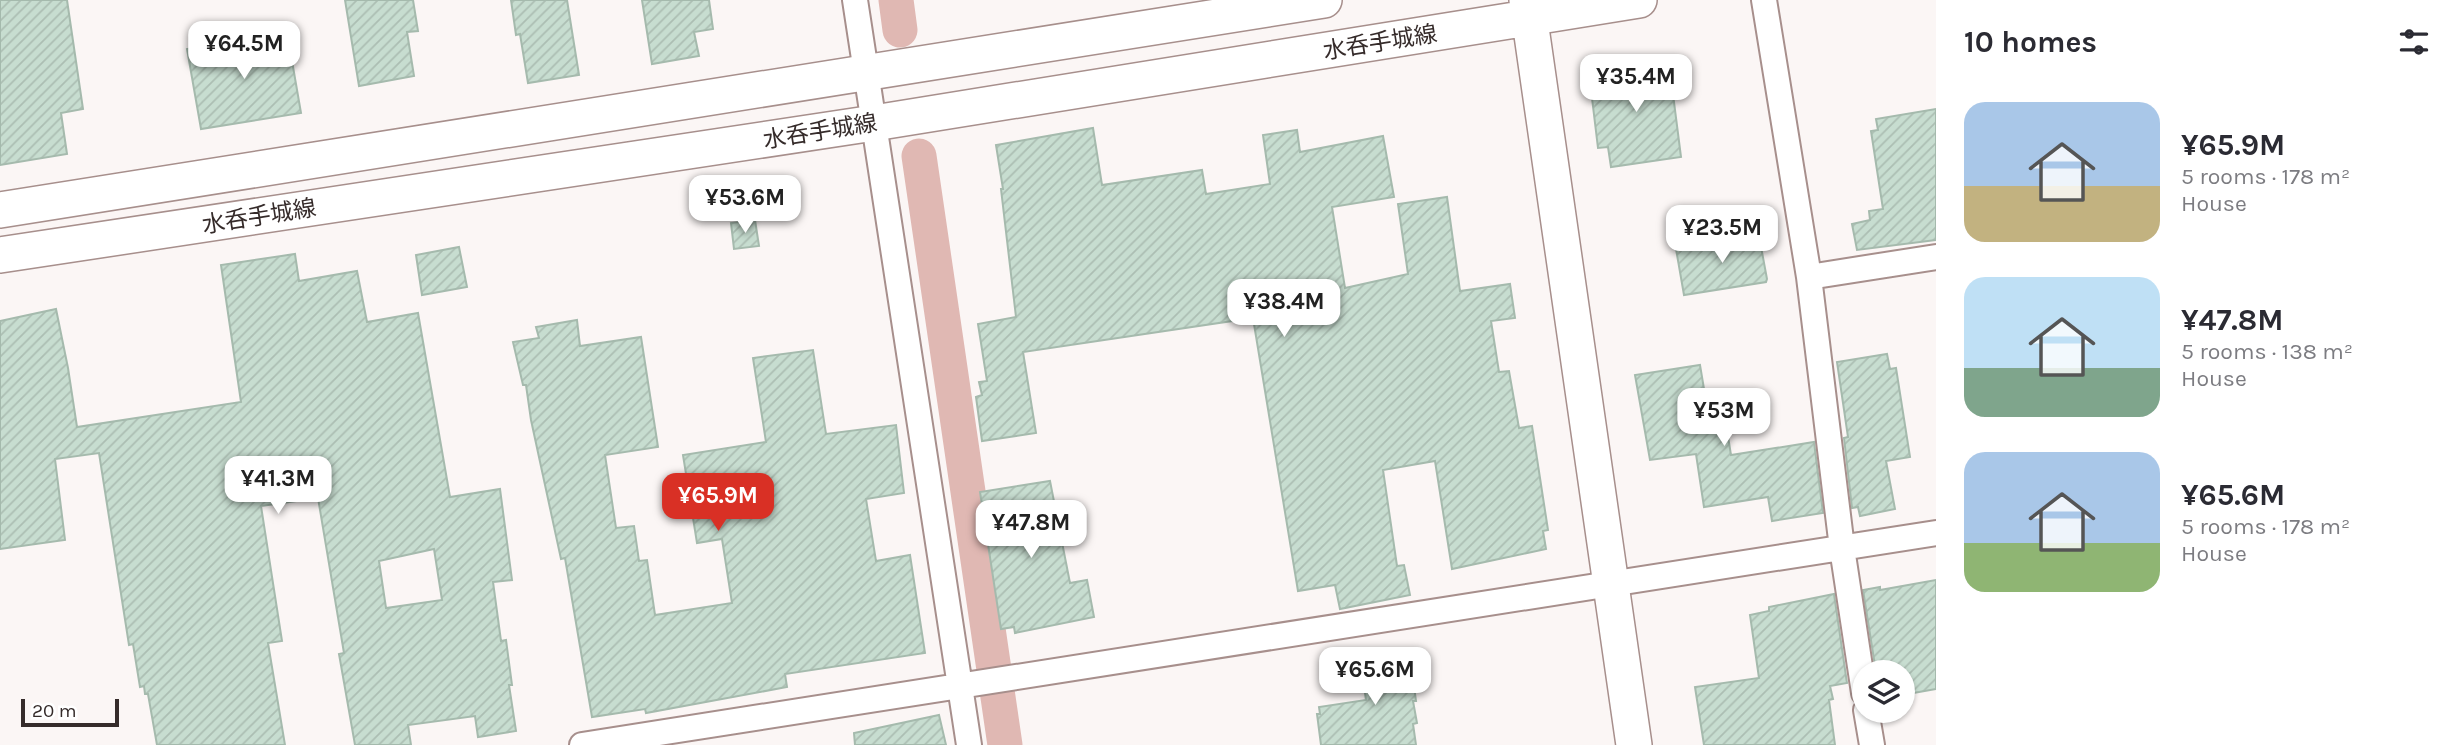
<!DOCTYPE html>
<meta charset="utf-8">
<style>
:root{--surface:#fff;--page:#f2f2f3;--text:#2b2b33;--muted:#7c7c81;--accent:#d93025}
body{margin:0;font-family:Karla,"Noto Sans JP",sans-serif;background:var(--page);color:var(--text);height:100vh;display:flex;flex-direction:column;font-size:26px;white-space:nowrap}
*{box-sizing:border-box;margin:0}
p{font-size:23px;color:var(--muted)}
.icon{flex:none;width:38px;height:38px;fill:none;stroke:currentColor;stroke-width:2;stroke-linecap:round;stroke-linejoin:round}
.map{position:relative;flex:1;overflow:hidden}
.drawer{display:flex;flex-direction:column;background:var(--surface);width:525px}
.drawer>*{flex:none}
.fabs{position:absolute;left:1852px;top:660px;display:grid;gap:14px}
.fabs a{display:grid;place-items:center;width:63px;height:63px;border-radius:50%;background:var(--surface);box-shadow:0 2px 5px #0004;font-size:35px}
.scale{position:absolute;left:21px;bottom:18px;width:98px;box-sizing:border-box;padding-left:7px;border:4px solid #352b2a;border-top:0;font-size:19px;line-height:24px;white-space:nowrap;color:#352b2a;-webkit-text-stroke:5px #fff;paint-order:stroke}
.price{position:absolute;translate:-50% -60px;padding:0 16px;border-radius:14px;background:#fff;color:#222;font-size:23px;line-height:46px;filter:drop-shadow(0 2px 4px #0008)}
.price::after{content:'';position:absolute;left:50%;top:42px;width:21px;height:16px;margin-left:-10px;background:inherit;clip-path:polygon(0 0,100% 0,50% 100%)}
.price.current{background:var(--accent);color:#fff}
ul{padding:0;list-style:none}
li{display:flex;align-items:center;gap:21px;height:175px;padding:0 28px}
li span{display:grid;place-items:center;flex:none;width:196px;height:140px;border-radius:21px;color:#555}
li>.icon{margin-inline-start:auto}
span .icon{width:84px;height:84px;fill:#fffc;stroke-width:1}
li b{font-size:30px}
h2{display:flex;justify-content:space-between;align-items:center;height:84px;padding:0 28px;font-size:30px}
main{display:flex;flex:1;min-height:0}
.map>svg:first-child{display:block}
</style>
<main>
<div class="map">
<svg width="1936" height="745" viewBox="0 0 1936 745">
<defs>
<pattern id="building-hatch" width="6" height="6" patternUnits="userSpaceOnUse" patternTransform="scale(1.75)"><rect width="6" height="6" fill="#c7ddd0"/><path d="M-1 1l2-2M0 6l6-6M5 7l2-2" fill="none" stroke="#acbeb3"/></pattern>
</defs>
<rect width="100%" height="100%" fill="#fbf6f5"/>
<g fill="none" stroke-linecap="round" stroke-linejoin="round">
<path stroke="#e0b8b3" stroke-width="35" d="M896,0L900,30
M919,156L1005,745"/>
</g>
<path fill="url(#building-hatch)" stroke="#a5baad" stroke-width="2" fill-rule="evenodd" d="M0,0H67L83,109L61,113L67,154L0,165Z
M345,0H413L418,31L407,32L414,76L359,86Z
M511,0H567L579,75L528,83L520,34L516,35Z
M642,0H709L713,29L694,32L699,56L652,64Z
M287,32L301,113L201,129L187,49Z
M1669,63L1681,157L1611,167L1608,147L1598,148L1589,73Z
M1936,109V240L1857,250L1852,224L1870,220L1869,211L1883,209L1871,131L1878,130L1876,119Z
M1093,128L1102,185L1202,170L1206,194L1270,184L1263,135L1297,130L1300,152L1383,136L1394,197L1332,207L1345,288L1408,274L1398,204L1447,197L1460,291L1510,284L1515,318L1491,321L1499,372L1509,371L1519,428L1532,426L1548,530L1543,531L1546,549L1452,569L1435,461L1383,470L1397,566L1404,565L1410,595L1340,609L1335,585L1298,591L1253,318L1023,352L1036,433L982,441L976,397L982,395L979,382L987,381L978,324L1016,317L1001,189H1003L996,145Z
M755,220L759,246L734,249L731,223Z
M1759,236L1767,279L1766,282L1684,295L1676,249Z
M459,247L467,287L422,295L416,255Z
M295,254L299,281L357,271L367,322L418,313L450,497L500,489L512,580L493,582L501,641L506,640L512,685H509L516,731L478,737L475,716L408,725L411,745H355L339,654L344,653L318,498L261,506L282,641L268,643L285,745H157L148,694H145L144,686L140,687L133,644L129,645L99,453L55,459L65,540L0,549V321L56,309L68,368L77,427L241,402L221,265ZM434,549L442,600L386,608L379,561Z
M577,320L580,346L641,337L658,447L605,455L616,528L634,526L639,561L647,560L655,615L732,603L722,539L697,543L683,455L766,442L753,358L813,350L826,434L896,425L904,493L866,499L876,561L910,555L925,653L785,674L787,687L646,713L645,709L592,717L565,558L561,559L531,420L526,385H523L513,342L539,338L536,327Z
M1887,354L1890,369L1896,368L1910,457L1886,461L1895,509L1860,516L1858,507L1852,508L1844,438L1848,437L1837,362Z
M1700,365L1706,401L1722,399L1731,455L1814,442L1823,513L1772,521L1768,497L1704,507L1696,454L1650,460L1635,375Z
M1050,481L1070,583L1087,580L1094,617L1015,633L1014,627L1001,629L980,492Z
M1936,580V689L1902,695V672H1876L1863,590L1880,587V590Z
M1834,594L1847,683L1830,686L1833,699L1829,700L1835,745H1704L1695,687L1759,678L1750,615L1769,611V607Z
M1409,650L1416,701H1413L1417,723L1413,724L1416,745H1321L1317,714H1320L1319,707L1366,700L1360,658Z
M939,715L946,745H855L854,733Z"/>
<g fill="none" stroke-linecap="round" stroke-linejoin="round">
<defs>
<path id="street" d="M855,0L969,745
M1764,0L1809,277L1842,548L1864,693
M1809,277L1936,257
M1866,710L1872,745
M582,745L1936,533"/>
<path id="secondary" d="M1527,0L1634,745
M0,210L1324,0
M0,255L874,123L1639,0"/>
</defs>
<use href="#street" stroke="#a78f8c" stroke-width="28"/>
<use href="#secondary" stroke="#a78f8c" stroke-width="38"/>
<use href="#street" stroke="#fff" stroke-width="24"/>
<use href="#secondary" stroke="#fff" stroke-width="35"/>
</g>
<g text-anchor="middle" stroke-width="6" stroke-linejoin="round" paint-order="stroke">
<g font-size="23" fill="#352b2a" stroke="#fff">
<text transform="translate(1380 42) rotate(-9)" y="8">水呑手城線</text>
<text transform="translate(820 131) rotate(-9)" y="8">水呑手城線</text>
<text transform="translate(259 216) rotate(-9)" y="8">水呑手城線</text>
</g>
</g>
</svg>
<div class="fabs">
<a><svg class="icon" aria-label="layers" viewBox="0 0 24 24"><path d="M12 4l9 5-9 5-9-5zM3 14l9 5 9-5"/></svg></a>
</div>
<div class="scale">20 m</div>
<b class="price" style="left:244px;top:81px">¥64.5M</b>
<b class="price" style="left:1636px;top:114px">¥35.4M</b>
<b class="price" style="left:745px;top:235px">¥53.6M</b>
<b class="price" style="left:1722px;top:265px">¥23.5M</b>
<b class="price" style="left:1284px;top:339px">¥38.4M</b>
<b class="price" style="left:1724px;top:448px">¥53M</b>
<b class="price" style="left:278px;top:516px">¥41.3M</b>
<b class="price current" style="left:718px;top:533px">¥65.9M</b>
<b class="price" style="left:1031px;top:560px">¥47.8M</b>
<b class="price" style="left:1375px;top:707px">¥65.6M</b>
</div>
<section class="drawer">
<h2>10 homes<svg class="icon" aria-label="filters" viewBox="0 0 24 24"><path d="M4 7h16M4 17h16"/><circle cx="9" cy="7" r="2"/><circle cx="15" cy="17" r="2"/></svg></h2>
<ul>
<li><span style="background:linear-gradient(#a9c7e8 60%,#c2b280 0)"><svg class="icon" aria-label="home" viewBox="0 0 24 24"><path d="M3 11l9-7 9 7M6 9v11h12V9"/></svg></span><div><b>¥65.9M</b><p>5 rooms · 178 m²</p><p>House</p></div></li>
<li><span style="background:linear-gradient(#bfe0f5 65%,#7fa58c 0)"><svg class="icon" aria-label="home" viewBox="0 0 24 24"><path d="M3 11l9-7 9 7M6 9v11h12V9"/></svg></span><div><b>¥47.8M</b><p>5 rooms · 138 m²</p><p>House</p></div></li>
<li><span style="background:linear-gradient(#a9c7e8 65%,#8fb573 0)"><svg class="icon" aria-label="home" viewBox="0 0 24 24"><path d="M3 11l9-7 9 7M6 9v11h12V9"/></svg></span><div><b>¥65.6M</b><p>5 rooms · 178 m²</p><p>House</p></div></li>
</ul>
</section>
</main>
